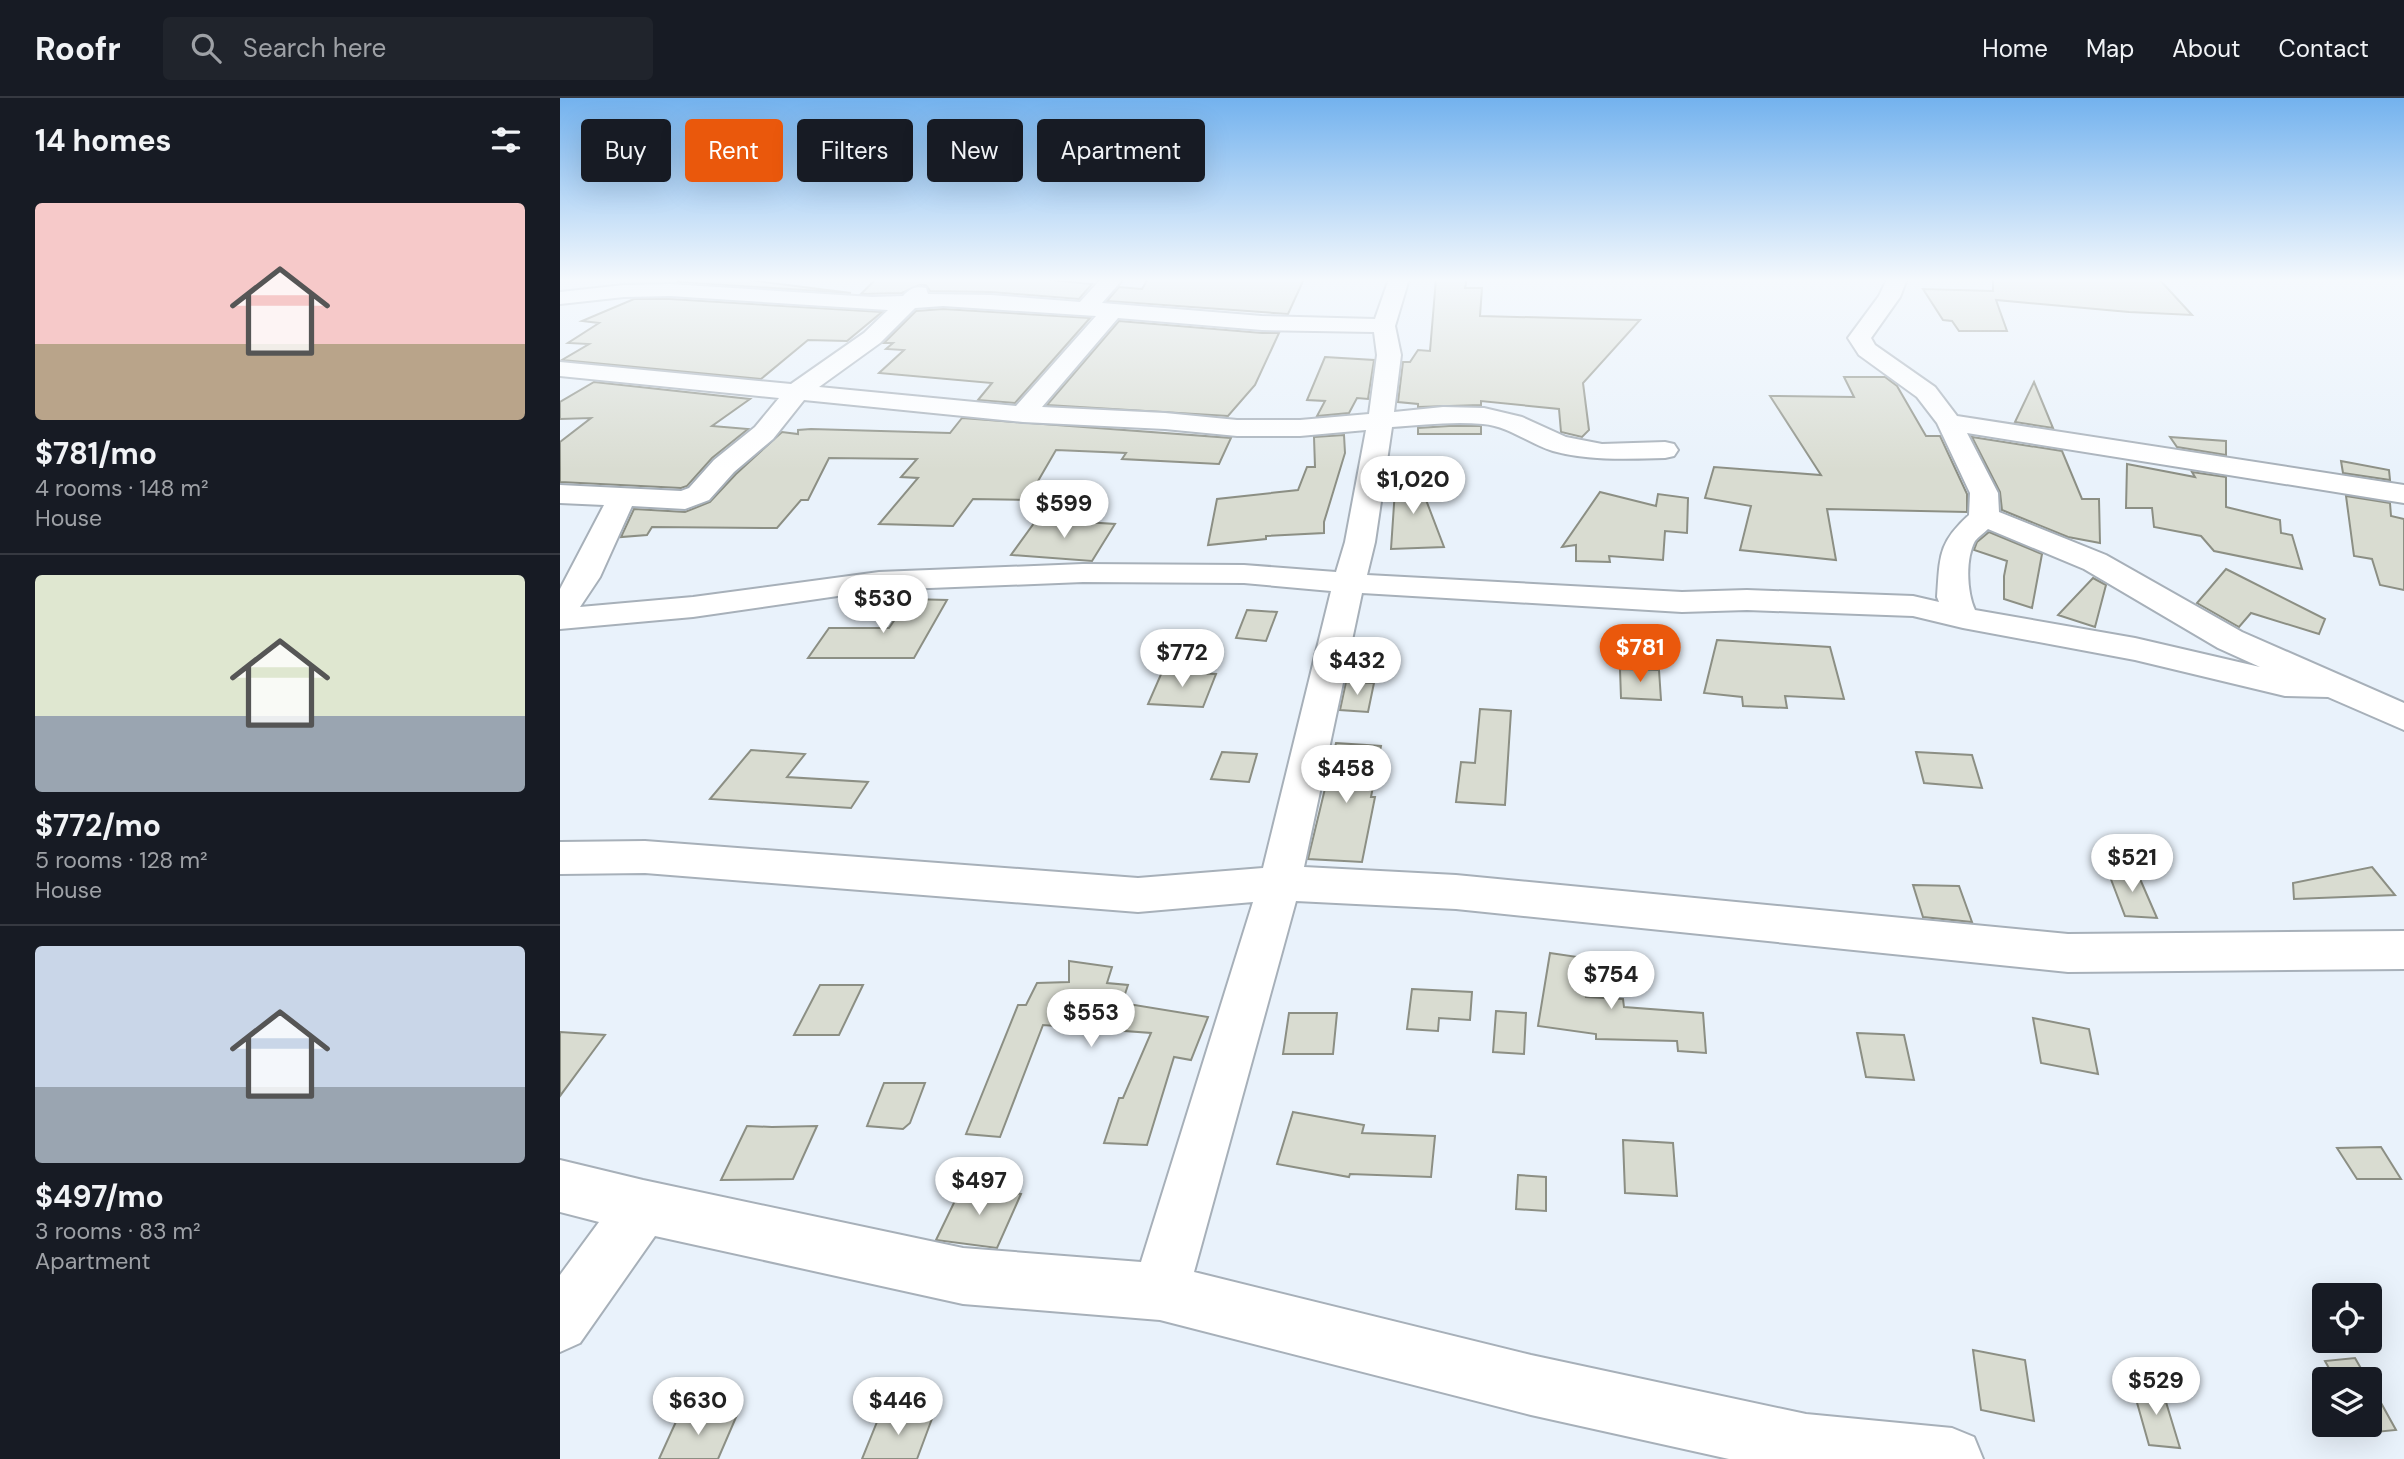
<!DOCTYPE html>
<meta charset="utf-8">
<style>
:root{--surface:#171b24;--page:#20242c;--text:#f1f3f6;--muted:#9ea1a6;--line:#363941;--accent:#ea580c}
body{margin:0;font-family:"DM Sans",sans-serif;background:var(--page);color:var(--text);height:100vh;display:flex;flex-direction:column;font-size:26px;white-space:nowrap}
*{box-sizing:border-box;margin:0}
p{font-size:23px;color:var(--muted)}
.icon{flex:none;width:38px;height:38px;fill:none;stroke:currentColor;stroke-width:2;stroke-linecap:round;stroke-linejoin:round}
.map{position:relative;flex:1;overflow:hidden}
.details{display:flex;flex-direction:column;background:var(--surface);width:560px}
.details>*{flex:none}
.top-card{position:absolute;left:21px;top:21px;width:665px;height:63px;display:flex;gap:14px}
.controls{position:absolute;left:1752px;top:1185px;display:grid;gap:14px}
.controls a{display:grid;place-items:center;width:70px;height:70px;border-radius:7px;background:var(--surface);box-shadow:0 7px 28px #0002;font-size:35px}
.price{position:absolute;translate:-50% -60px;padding:0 16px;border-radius:24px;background:#fff;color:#222;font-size:23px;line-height:46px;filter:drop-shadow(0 2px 4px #0008)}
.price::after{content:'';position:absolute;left:50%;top:42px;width:21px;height:16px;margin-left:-10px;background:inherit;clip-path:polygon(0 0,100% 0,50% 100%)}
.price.on{background:var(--accent);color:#fff}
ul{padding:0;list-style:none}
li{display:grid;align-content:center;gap:14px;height:371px;padding:0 35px}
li+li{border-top:2px solid var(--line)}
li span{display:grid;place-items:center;height:217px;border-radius:7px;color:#555}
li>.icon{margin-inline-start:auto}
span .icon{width:126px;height:126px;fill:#fffc;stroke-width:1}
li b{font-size:30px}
h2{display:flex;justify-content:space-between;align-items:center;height:84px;padding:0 35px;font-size:30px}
.tag{padding:0 24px;border-radius:7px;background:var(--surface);box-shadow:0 7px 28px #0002;font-size:24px;line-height:63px}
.tag.on{background:var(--accent);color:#fff}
header{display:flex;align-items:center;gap:42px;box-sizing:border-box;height:98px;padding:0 35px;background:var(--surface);border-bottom:2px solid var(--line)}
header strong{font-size:33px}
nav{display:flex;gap:38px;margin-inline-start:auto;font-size:24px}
.search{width:490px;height:63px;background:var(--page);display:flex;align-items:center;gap:18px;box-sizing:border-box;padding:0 24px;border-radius:7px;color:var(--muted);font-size:26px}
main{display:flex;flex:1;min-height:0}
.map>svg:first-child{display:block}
</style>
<header>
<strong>Roofr</strong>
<div class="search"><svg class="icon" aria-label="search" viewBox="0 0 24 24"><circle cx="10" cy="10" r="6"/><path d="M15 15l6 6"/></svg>Search here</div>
<nav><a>Home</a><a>Map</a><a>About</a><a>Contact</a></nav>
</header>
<main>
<section class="details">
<h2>14 homes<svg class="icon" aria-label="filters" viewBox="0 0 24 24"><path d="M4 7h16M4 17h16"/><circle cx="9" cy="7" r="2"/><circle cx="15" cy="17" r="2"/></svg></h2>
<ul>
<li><span style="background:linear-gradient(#f6c9c9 65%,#b9a48a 0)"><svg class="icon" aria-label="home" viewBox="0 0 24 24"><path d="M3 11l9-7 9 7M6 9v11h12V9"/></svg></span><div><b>$781/mo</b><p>4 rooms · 148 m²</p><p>House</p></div></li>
<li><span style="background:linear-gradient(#dfe7d0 65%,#9aa5b1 0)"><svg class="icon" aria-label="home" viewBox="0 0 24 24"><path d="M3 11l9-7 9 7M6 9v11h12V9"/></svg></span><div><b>$772/mo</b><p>5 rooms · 128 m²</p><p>House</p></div></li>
<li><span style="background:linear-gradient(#c9d6e8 65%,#9aa5b1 0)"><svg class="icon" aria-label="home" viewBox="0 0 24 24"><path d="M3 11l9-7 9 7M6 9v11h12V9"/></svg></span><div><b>$497/mo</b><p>3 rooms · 83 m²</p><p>Apartment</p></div></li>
</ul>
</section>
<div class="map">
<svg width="1844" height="1361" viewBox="0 0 1844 1361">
<rect width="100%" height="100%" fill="#e9f2fb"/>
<path fill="#d9dcd1" stroke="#8c8f84" stroke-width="2" d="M123,181H181L291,195L117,184Z
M316,181H479L532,186L519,201L431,194L370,193L366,187H359L342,195L301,196Z
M588,181H744L728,216L547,203L559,189L582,191Z
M876,181H907L905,190H922L920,218L1080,222L1023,285L1029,332L1022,339L1001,334L999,311L921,303V307L858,309V306L838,304L843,264H850L858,252L870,253Z
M1433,181H1599L1632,217L1569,214L1436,202L1447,233H1399L1392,223L1383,222L1363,191L1433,193Z
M74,201H110L322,214L287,243L248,242L201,281L2,262L29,246L8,245L39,225L22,223Z
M383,211L530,220L455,305L418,302L432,285L319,275L344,252L326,251L333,245H324L356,213Z
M559,223L702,235H719L695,287L668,318L487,307Z
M765,259L814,262L808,301L797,300L789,315L757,318L765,303L747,302Z
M1284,279H1325L1337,288L1366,338H1380L1407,396V414L1267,411L1276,462L1180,452L1191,408L1145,400L1154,369L1261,377L1210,298L1294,299Z
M34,284L190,301L152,328L188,331L152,360L127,388L121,390L0,384V344L31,320L0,321V304Z
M1474,284L1493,330L1455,324Z
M402,320L671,340L659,366L562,361L566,355L496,352L467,402L413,401L393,428L319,426L358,380L341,379L357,361L269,360L248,402H241L217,430L92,429L87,437L61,439L74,411L125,414L150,404L176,376L222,334L238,336V332L251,331L390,335Z
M889,328H921V336H858V330Z
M784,337L785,355L764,424V435L706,438V441L648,447L657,401L738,392L747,369H755L754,339Z
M1412,339L1502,353L1522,401H1539L1540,445L1508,439L1442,412L1440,394Z
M1610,339L1666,343V357L1617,349Z
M1781,363L1829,372L1830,382L1783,375Z
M1567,366L1635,379L1632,374L1666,379V409L1720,422L1721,435L1732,437L1742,471L1654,453L1641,438L1594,429L1592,410H1566Z
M836,377H865L863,394L884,449L831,451Z
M1040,394L1096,408L1098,396L1128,400L1127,435L1105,433L1103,462L1049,458L1050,464L1016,463V447L1002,449Z
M1786,398L1830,405L1831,418L1844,421V492L1820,487L1812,461L1794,458Z
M477,421L555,426L532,463L451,457Z
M1429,434L1482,456L1472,510L1444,501V478L1447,463L1414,452L1417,444Z
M1666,471L1765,521L1759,536L1691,515L1679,529L1637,505Z
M1533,480L1546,487L1535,529L1498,517Z
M349,501L387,502L354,560H248L269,530H329Z
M687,512L717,514L706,543L676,540Z
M1157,542L1270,549L1284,601L1225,598L1227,610L1183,608L1182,599L1144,595Z
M1060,571L1099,572L1101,602L1061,600Z
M602,574L656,576L643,609L588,606Z
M786,584L814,585L808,614L780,612Z
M920,611L951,613L945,707L896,704L901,664L915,665Z
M776,645L821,648L811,699H815L802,764L748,761Z
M191,652L245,656L227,679L308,684L291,710L150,701Z
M662,654L697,656L689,684L651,681Z
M1356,654L1412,657L1422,690L1364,685Z
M1812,769L1835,797L1734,801L1733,785Z
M1547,771L1577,774L1597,820L1565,818Z
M1353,787L1399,788L1412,824L1363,819Z
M990,855L1031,861L1026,899L1063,901L1064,909L1143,915L1146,955L1118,953L1117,943L1036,941V936L978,928Z
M509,863L552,869L547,885L568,887L562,905L648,919L631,962L614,959L587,1047L544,1045L559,1000H563L591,935L483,927L440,1039L406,1036L458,907H466L477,885L509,884Z
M260,887H303L279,937H234Z
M852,891L912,894L910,922L879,920L878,933L847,931Z
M936,913L966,915L964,956L933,954Z
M729,915H777L773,956H723Z
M1473,920L1529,931L1538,976L1481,965Z
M0,934L45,937L0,998Z
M1297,935L1344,937L1354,982L1306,979Z
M324,985H365L350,1025L343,1031L307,1028Z
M733,1014L804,1027L802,1035L875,1038L871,1079L790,1076L789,1079L717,1066Z
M187,1028L212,1029L257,1028L233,1081L161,1082Z
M1063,1042L1113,1045L1117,1098L1065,1095Z
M1821,1049L1841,1081H1797L1777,1050Z
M958,1077L986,1079V1113L956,1111Z
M403,1086L461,1096L437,1150L376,1142Z
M1413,1252L1465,1262L1474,1323L1421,1312Z
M1795,1260L1807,1281H1775L1765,1263Z
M1810,1285L1836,1332L1805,1335L1800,1326H1810Z
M1572,1287L1602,1291L1620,1350L1589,1347Z
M321,1314L373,1318L357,1361H302Z
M119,1317H177L158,1361H99Z"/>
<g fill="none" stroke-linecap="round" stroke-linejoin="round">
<defs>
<path id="minor" d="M541,181H563L542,205L702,218L815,221L829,181H849L835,228L841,257L834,314L883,309L924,310L962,319L1006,339L1042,346L1105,344L1114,346L1118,352L1114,358L1105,360C1067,361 1030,363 993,353C969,346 949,328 923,326C893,323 862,327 832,329L815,444L807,477L1122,494L1187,492L1353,498L1379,504L1377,499C1380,458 1378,445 1409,417L1410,395L1377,325L1357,299L1299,257L1288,240L1319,198L1327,181H1347L1340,199L1311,240L1315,247L1375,289L1397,318L1844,387V405L1407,335L1438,395L1439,414L1546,457L1682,534L1844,605V632L1768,599L1725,598L1575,562L1403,530L1353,518L1187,512L1122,514L802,495L744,769L896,777L1508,836L1844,833V871L1508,874L896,811L736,803L634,1174L971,1257L1246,1316L1392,1330L1414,1339L1423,1361H1169L971,1317L600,1222L403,1206L95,1138L20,1245L0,1254V1177L39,1124L0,1114V1062L83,1082L403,1150L581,1164L693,804L578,814L85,775L0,776V744L85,743L578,780L703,770L771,493L684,485L523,484L319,492L133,519L0,531V491L44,407L0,405V387L121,393L129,390L154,362L195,329L219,300L0,278V264L231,286L304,235L328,212L110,198L64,199L0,206V194L64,187L110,186L312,199L343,198C351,190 355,188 366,190L368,196L431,197L520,204ZM383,208L536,218L456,308L259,289L320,245L355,210ZM558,220L702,232L814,234L817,257L809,316L740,322H677L605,315L482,309ZM244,302L463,324L605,331L677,338H740L806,332L785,444L776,474L684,467L523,466L319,474L133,499L20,509L40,479L72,408L125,411L149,402L174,374L213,341ZM1428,431L1524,471L1658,550L1700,569L1575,540L1415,512C1407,495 1405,461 1415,443C1418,439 1424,435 1428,431Z"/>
</defs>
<use href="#minor" stroke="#a7b0b9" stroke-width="4"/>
<use href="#minor" fill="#fff" fill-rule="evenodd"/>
</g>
<linearGradient id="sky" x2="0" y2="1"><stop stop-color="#73b2ee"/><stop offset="0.49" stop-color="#f5f9fd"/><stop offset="1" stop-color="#f5f9fd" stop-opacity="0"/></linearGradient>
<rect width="1844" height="372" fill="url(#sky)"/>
</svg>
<div class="controls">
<a><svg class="icon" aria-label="locate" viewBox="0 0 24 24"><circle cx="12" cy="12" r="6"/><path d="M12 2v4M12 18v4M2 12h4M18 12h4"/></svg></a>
<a><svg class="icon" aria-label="layers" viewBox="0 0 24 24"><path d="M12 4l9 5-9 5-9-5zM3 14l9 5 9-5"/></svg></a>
</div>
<b class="price" style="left:853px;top:418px">$1,020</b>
<b class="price" style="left:504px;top:442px">$599</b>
<b class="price" style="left:323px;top:537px">$530</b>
<b class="price on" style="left:1080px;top:586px">$781</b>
<b class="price" style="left:622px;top:591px">$772</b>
<b class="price" style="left:797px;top:599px">$432</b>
<b class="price" style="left:786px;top:707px">$458</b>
<b class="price" style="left:1572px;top:796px">$521</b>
<b class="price" style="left:1051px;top:913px">$754</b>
<b class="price" style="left:531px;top:951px">$553</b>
<b class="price" style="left:419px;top:1119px">$497</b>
<b class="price" style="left:1596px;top:1319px">$529</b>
<b class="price" style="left:138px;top:1339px">$630</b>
<b class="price" style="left:338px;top:1339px">$446</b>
<div class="top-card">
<a class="tag">Buy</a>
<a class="tag on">Rent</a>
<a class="tag">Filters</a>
<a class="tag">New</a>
<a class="tag">Apartment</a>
</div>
</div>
</main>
